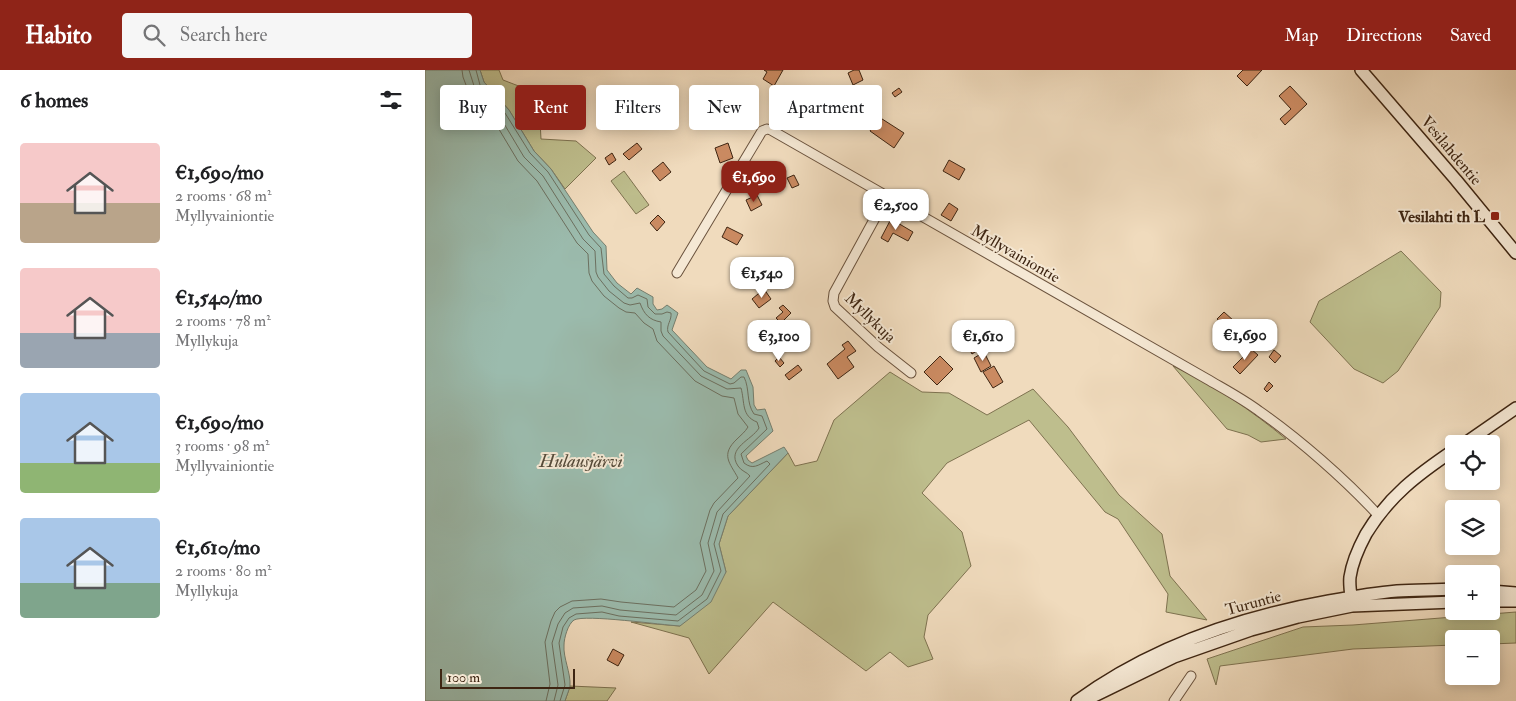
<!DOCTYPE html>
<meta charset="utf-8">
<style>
:root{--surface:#fff;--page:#f6f6f6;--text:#202124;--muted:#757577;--accent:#8f2418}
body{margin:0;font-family:"IM FELL Double Pica",serif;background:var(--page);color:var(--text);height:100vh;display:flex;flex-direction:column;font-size:19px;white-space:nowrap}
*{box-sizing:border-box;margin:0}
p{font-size:16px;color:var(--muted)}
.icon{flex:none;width:28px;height:28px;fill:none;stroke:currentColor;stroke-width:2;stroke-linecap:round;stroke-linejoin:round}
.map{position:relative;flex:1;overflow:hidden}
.drawer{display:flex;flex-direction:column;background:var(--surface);width:425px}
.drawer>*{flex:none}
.banner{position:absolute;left:15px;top:15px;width:475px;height:45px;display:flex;gap:10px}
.controls{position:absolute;left:1020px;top:365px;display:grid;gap:10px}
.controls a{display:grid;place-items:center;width:55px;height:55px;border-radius:5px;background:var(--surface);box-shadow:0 2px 12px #0003;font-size:25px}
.scale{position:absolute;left:15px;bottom:12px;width:135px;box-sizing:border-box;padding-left:5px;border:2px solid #3e2512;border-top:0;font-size:14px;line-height:18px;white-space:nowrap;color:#3e2512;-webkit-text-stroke:4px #f5e8d4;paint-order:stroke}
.price{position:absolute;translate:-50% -42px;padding:0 11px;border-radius:10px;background:#fff;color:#222;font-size:16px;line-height:32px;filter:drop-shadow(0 1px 2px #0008)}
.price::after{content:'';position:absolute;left:50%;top:30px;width:15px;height:11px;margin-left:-8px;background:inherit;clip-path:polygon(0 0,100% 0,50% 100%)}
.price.on{background:var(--accent);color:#fff}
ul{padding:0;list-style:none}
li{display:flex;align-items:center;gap:15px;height:125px;padding:0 20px}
li span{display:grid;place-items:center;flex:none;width:140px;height:100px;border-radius:5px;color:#555}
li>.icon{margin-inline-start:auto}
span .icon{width:60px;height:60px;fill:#fffc;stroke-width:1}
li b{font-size:21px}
h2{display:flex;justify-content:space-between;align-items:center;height:60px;padding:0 20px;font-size:21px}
.chip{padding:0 18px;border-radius:5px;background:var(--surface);box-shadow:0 2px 12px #0003;font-size:18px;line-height:45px}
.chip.on{background:var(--accent);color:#fff}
header{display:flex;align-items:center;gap:30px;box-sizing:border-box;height:70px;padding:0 25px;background:var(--accent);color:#fff}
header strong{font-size:24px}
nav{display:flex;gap:28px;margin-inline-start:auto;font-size:18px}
.search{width:350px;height:45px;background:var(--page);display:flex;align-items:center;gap:12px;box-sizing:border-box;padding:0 18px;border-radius:5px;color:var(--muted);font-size:19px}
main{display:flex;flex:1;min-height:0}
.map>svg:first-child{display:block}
</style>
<header>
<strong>Habito</strong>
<div class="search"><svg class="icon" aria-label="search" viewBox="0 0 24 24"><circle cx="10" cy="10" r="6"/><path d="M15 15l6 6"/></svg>Search here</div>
<nav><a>Map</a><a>Directions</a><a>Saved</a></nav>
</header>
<main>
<section class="drawer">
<h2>6 homes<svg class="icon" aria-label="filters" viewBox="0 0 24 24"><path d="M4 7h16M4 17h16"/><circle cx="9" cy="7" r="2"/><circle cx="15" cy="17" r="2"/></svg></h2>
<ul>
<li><span style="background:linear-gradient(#f6c9c9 60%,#b9a48a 0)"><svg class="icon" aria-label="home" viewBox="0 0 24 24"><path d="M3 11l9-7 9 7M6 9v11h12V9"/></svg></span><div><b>€1,690/mo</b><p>2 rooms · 68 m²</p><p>Myllyvainiontie</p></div></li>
<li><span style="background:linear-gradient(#f6c9c9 65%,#9aa5b1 0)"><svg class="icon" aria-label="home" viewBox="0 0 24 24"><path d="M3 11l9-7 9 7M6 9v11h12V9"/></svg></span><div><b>€1,540/mo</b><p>2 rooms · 78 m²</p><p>Myllykuja</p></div></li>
<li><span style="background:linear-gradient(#a9c7e8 70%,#8fb573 0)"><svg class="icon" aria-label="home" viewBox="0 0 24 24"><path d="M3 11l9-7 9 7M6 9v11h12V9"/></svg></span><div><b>€1,690/mo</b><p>3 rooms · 98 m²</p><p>Myllyvainiontie</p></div></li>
<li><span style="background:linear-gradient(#a9c7e8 65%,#7fa58c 0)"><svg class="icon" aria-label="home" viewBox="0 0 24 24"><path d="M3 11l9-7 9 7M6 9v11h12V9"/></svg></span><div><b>€1,610/mo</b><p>2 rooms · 80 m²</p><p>Myllykuja</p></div></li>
</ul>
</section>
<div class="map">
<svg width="1091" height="631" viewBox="0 0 1091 631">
<rect width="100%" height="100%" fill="#f0dbbd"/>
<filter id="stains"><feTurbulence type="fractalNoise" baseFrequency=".004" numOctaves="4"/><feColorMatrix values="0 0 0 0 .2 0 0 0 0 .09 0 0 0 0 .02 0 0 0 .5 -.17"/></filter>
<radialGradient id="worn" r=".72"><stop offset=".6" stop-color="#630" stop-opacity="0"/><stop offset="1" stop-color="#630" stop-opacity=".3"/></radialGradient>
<path fill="#bebe8d" stroke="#7e7250" d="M55,0H74L78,10L104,20L96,36L115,51L116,69L151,71L171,88L140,119L126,99L109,81L84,40L59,12Z
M199,101L224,135L211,144L186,111Z
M976,181L1016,222L1015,237L973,301L958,313L929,299L885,252L894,231Z
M748,296C789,315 826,340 861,369L836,372L823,365L802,359Z
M465,302L497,322L524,323L562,345L608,319L643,357L694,425L737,464L745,506L782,550L741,542L743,524L693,449L680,442L604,350L522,393L497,423L537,462L546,496L503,545L499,567L508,589L483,597L465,582L441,601L348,532L284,604L264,568L206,552L255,556L301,502L294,474L303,446L363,383L370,396L392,391L409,350Z
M1091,542V573L1066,574V569H1029V575L928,579L795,596L791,615L782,589L878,557L928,555Z
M145,616L191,618L182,631H140Z"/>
<path fill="#9bbbad" stroke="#767f6f" d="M0,0H55L59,12L84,40L109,81L126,99L168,162L181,176L182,200L192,213L206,224L212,218L228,227V234L232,240L237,239L242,235L253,243L247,260L282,297L306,309L316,300H321L328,317L329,335L332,340L340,339L348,361L321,386L323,390L327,393L359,377L363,383L303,446L294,474L301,502L286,532L255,556C237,555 160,544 149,550C143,554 139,568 139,575C138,588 146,603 145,616C144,621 141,627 140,631H0Z"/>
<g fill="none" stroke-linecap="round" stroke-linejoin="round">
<path stroke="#6c7060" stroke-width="1" d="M37,0L38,7L44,23L69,51L93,91L112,111L152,173L163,184L164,203L167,211L179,226L194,238L201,242L210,243L219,253L228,259L232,271L270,311L297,326L309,328L313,344L323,357C320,362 316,365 312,369C295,385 305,393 313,408L289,433L285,440L275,473L281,501L271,520L249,537L196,532L176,529L147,531L135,537L130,542L126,551L120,572L125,614L121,631
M44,0L50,19L75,47L99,87L118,106L158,169L170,181L171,202L173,207L184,221L199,233L205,235L215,233C219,244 224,250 236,252V261L238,266L276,306L302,319L316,318C320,332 316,346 332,352L334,358C327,370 301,378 313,396C316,401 322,402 325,406L292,442L283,473L289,501L277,525L251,545L195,540L177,536L148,538L140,543L133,554L127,573L133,615L129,631
M51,0L55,15L80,43L105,83L123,102L164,165L176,178L179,204L189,216L203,228H207L213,225L222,229L223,237L230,244H237L242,242L246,243C247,250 241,255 243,262L279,301L305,314L309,313L316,307H319C325,319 321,333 329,344L337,346L342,359L316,384L319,393C328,400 333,395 342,391L345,394L298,444L289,474L296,501L282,529L253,551L194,546L177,542L151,544L144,548L138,557L134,573L140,615L135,631"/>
</g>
<path fill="#ca8a61" stroke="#3e2512" d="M339,0H358L349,16L338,9L342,2Z
M429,0H434L438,10L428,15L423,3Z
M818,0H837L822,16L812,6Z
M865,16L882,34L860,55L855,49L866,39L854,26Z
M474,18L477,22L470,27L467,23Z
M321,22L330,27L323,39L315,34Z
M368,23L389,35L382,48L360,36Z
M400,34L411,41L403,53L393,46Z
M454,47L479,63L469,78L445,61Z
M212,73L217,79L204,90L198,84Z
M303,73L308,88L295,93L290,78Z
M187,83L191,90L184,95L180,88Z
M524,90L540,99L534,110L518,101Z
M238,92L246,102L235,111L227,101Z
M369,105L374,115L367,118L362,108Z
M332,125L337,135L326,141L321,130Z
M524,133L533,139L526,151L516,145Z
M233,145L240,152L232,161L225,153Z
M466,149L488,162L483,171L468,163L463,172L456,168Z
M302,157L318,165L312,175L297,167Z
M339,219L346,229L334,238L327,229Z
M358,235L366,243L356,253L351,248L358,242L354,238Z
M799,242L809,251L803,258L792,249Z
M365,256L373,265L362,274L354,264Z
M548,264L556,278L547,284L539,269Z
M423,271L431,281L422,287L429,297L413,309L402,294L420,279L417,275Z
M826,279L833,285L815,304L808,297Z
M849,280L856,286L850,293L844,287Z
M559,282L566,296L556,302L549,288Z
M515,286L528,299L512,315L499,302Z
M354,287L359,293L355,297L350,291Z
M373,295L377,300L364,310L360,305Z
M569,296L578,312L568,318L558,302Z
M844,312L848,316L842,322L839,319Z
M188,579L199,585L193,596L182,590Z"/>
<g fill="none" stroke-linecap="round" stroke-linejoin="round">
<defs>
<path id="street" d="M462,126L409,223L408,231L410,237L453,277L486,303
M252,203L337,61L342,59L346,60L782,309C799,319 818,329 834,341C874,369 920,409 953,445
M749,631L766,606"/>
<path id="secondary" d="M936,0L1031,110L1091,183
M1039,374L1091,338
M1066,521L1091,523
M1066,531H1091
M927,534C926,526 924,515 925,507C927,493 934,477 941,464C964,426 992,405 1029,380
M663,629L749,587L826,560L873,547L927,536L1029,532
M652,631C726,577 814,547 904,531C926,527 949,523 972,521C991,520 1010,520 1029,519"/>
</defs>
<use href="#street" stroke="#6a523d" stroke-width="11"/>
<use href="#secondary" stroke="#3e2512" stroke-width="14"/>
<use href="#street" stroke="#f5e8d4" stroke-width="9"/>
<use href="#secondary" stroke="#f5e8d4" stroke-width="11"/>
</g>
<rect fill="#8f2418" stroke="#f5e8d4" stroke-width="2" x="1065" y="141" width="10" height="10" rx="2.5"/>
<g text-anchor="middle" stroke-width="4" stroke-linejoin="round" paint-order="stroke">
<g font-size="16" fill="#3e2512" stroke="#f5e8d4">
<text transform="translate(1027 80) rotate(50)" y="6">Vesilahdentie</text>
<text transform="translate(591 183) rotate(30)" y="6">Myllyvainiontie</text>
<text transform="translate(446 247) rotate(44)" y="6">Myllykuja</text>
<text transform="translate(828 532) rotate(-15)" y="6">Turuntie</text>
</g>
<g font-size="16" font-weight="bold" fill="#3e2512" stroke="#f5e8d4" text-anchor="end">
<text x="1060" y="152">Vesilahti th L</text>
</g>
<g font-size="18" font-style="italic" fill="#554a39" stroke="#f5e8d4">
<text x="156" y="397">Hulausjärvi</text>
</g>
</g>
<rect width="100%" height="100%" filter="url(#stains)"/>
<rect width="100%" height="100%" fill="url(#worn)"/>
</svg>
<div class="controls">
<a><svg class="icon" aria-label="locate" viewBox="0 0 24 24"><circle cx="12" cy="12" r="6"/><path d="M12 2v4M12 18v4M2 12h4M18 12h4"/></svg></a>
<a><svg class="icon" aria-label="layers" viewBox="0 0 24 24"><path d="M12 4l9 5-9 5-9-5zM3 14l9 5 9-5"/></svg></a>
<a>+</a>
<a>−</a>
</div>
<div class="scale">100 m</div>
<b class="price on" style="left:329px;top:133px">€1,690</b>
<b class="price" style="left:471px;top:161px">€2,500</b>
<b class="price" style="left:337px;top:229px">€1,540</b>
<b class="price" style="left:820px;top:291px">€1,690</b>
<b class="price" style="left:354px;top:292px">€3,100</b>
<b class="price" style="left:558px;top:292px">€1,610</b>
<div class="banner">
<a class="chip">Buy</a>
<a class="chip on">Rent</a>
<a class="chip">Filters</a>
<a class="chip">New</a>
<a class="chip">Apartment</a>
</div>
</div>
</main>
